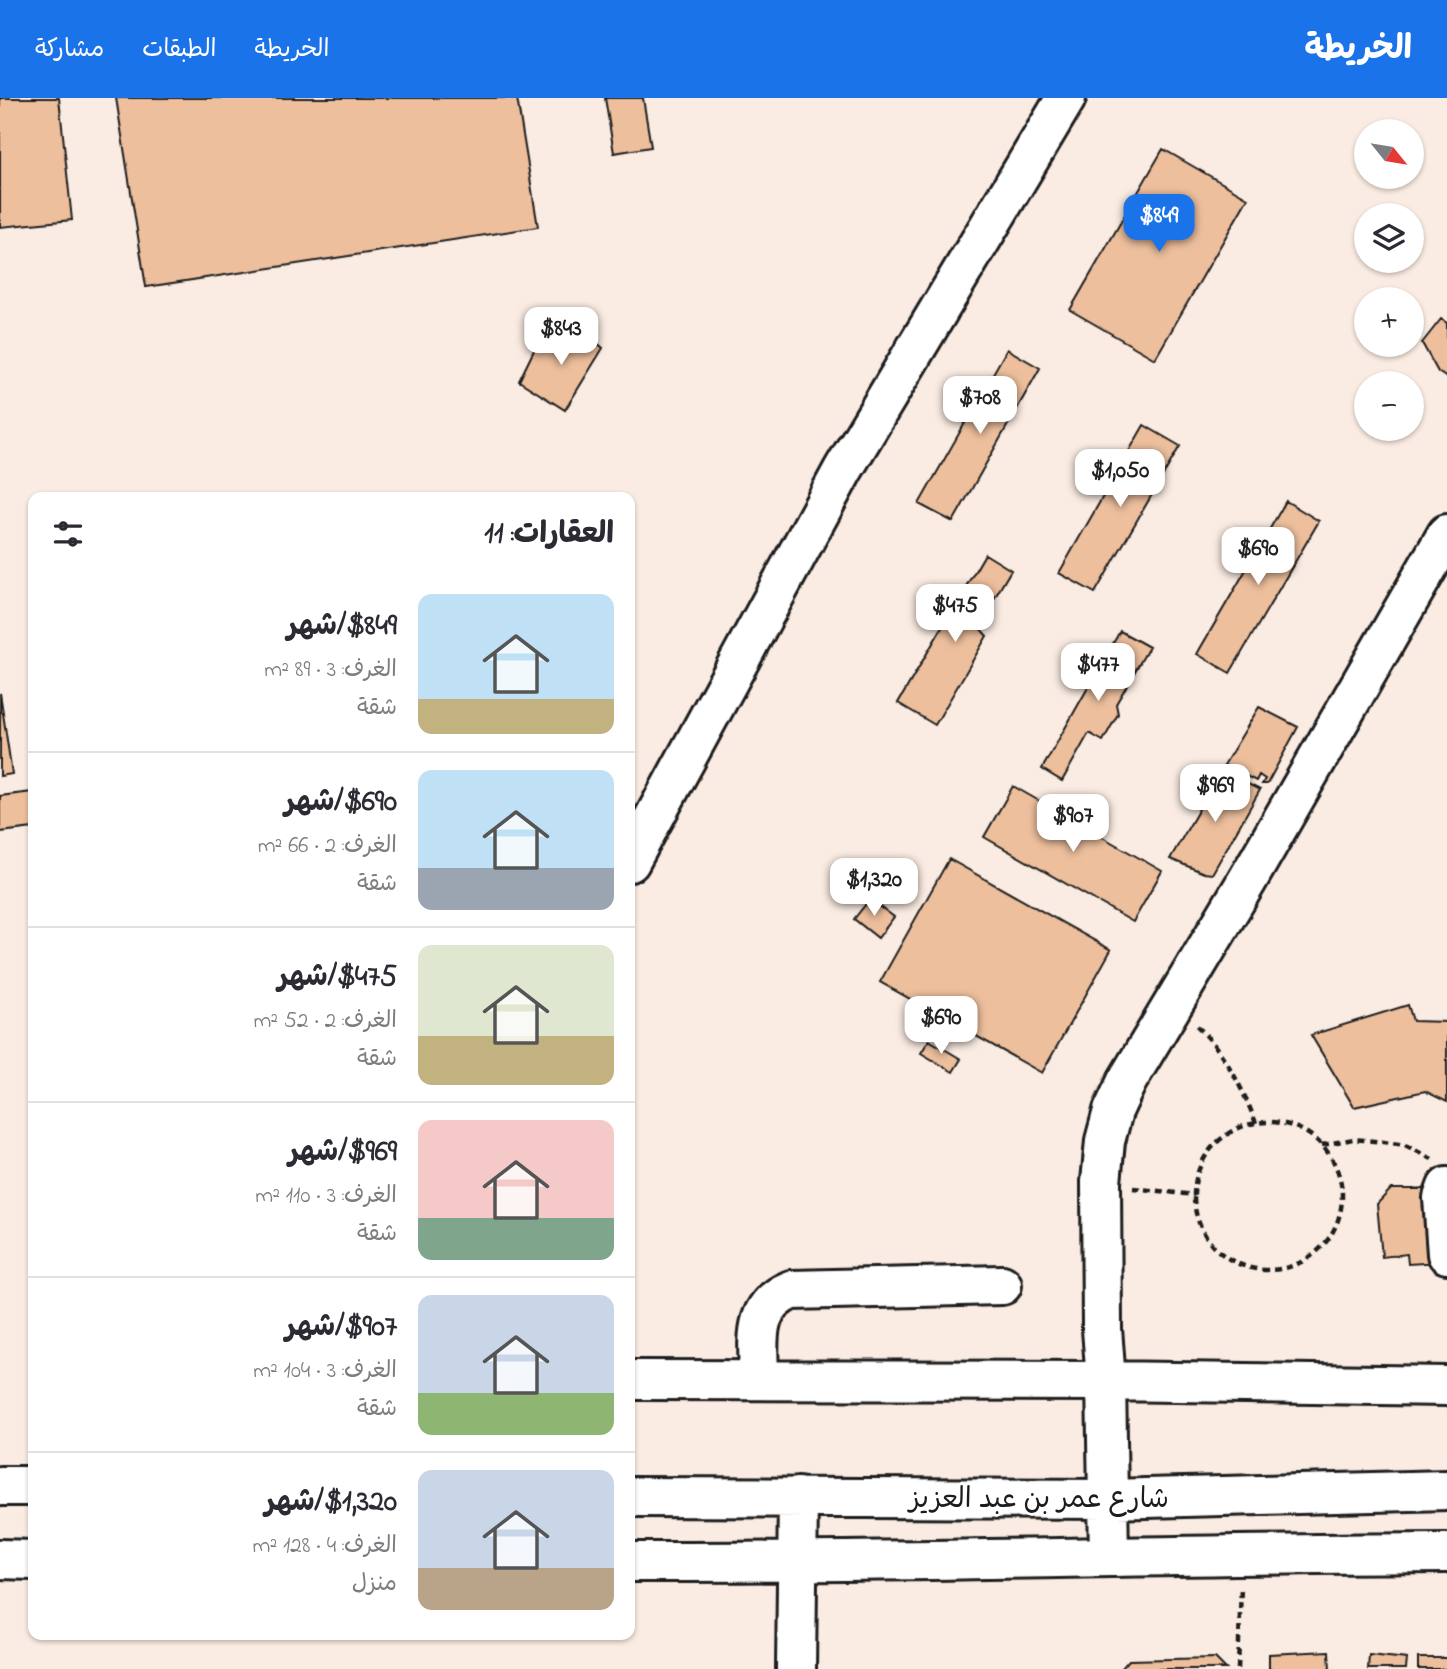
<!DOCTYPE html>
<html lang="ar">
<meta charset="utf-8">
<style>
:root{--surface:#fff;--page:#f2f2f3;--text:#2b2b33;--muted:#7c7c81;--line:#e1e1e2;--accent:#1a73e8}
body{margin:0;font-family:"Indie Flower","Playpen Sans Arabic",sans-serif;background:var(--page);color:var(--text);direction:rtl;height:100vh;display:flex;flex-direction:column;font-size:26px;white-space:nowrap}
*{box-sizing:border-box;margin:0}
p{font-size:23px;color:var(--muted)}
.icon{flex:none;width:38px;height:38px;fill:none;stroke:currentColor;stroke-width:2;stroke-linecap:round;stroke-linejoin:round}
.map{position:relative;flex:1;overflow:hidden;direction:ltr}
.sheet{position:absolute;left:28px;top:394px;width:607px;height:1148px;display:flex;flex-direction:column;background:var(--surface);border-radius:14px;box-shadow:0 2px 5px #0004;direction:rtl}
.sheet>*{flex:none}
.needle{width:46px;rotate:120deg}
.tools{position:absolute;left:1354px;top:21px;display:grid;gap:14px}
.tools a{display:grid;place-items:center;width:70px;height:70px;border-radius:50%;background:var(--surface);box-shadow:0 2px 5px #0004;font-size:35px}
.price{position:absolute;translate:-50% -60px;padding:0 16px;border-radius:14px;background:#fff;color:#222;font-size:23px;line-height:46px;filter:drop-shadow(0 2px 4px #0008)}
.price::after{content:'';position:absolute;left:50%;top:42px;width:21px;height:16px;margin-left:-10px;background:inherit;clip-path:polygon(0 0,100% 0,50% 100%)}
.price.current{background:var(--accent);color:#fff}
ul{padding:0;list-style:none}
li{display:flex;align-items:center;gap:21px;height:175px;padding:0 21px}
li+li{border-top:2px solid var(--line)}
li span{display:grid;place-items:center;flex:none;width:196px;height:140px;border-radius:14px;color:#555}
li>.icon{margin-inline-start:auto}
span .icon{width:84px;height:84px;fill:#fffc;stroke-width:1}
li b{font-size:30px}
h2{display:flex;justify-content:space-between;align-items:center;height:84px;padding:0 21px;font-size:30px}
header{display:flex;align-items:center;gap:42px;box-sizing:border-box;height:98px;padding:0 35px;background:var(--accent);color:#fff}
header strong{font-size:33px}
nav{display:flex;gap:38px;margin-inline-start:auto;font-size:24px}
.map>svg:first-child{display:block}
</style>
<header>
<strong>الخريطة</strong>
<nav><a>الخريطة</a><a>الطبقات</a><a>مشاركة</a></nav>
</header>
<div class="map">
<svg width="1447" height="1571" viewBox="0 0 1447 1571">
<rect width="100%" height="100%" fill="#faece2"/>
<filter id="ink" filterUnits="userSpaceOnUse"><feTurbulence type="fractalNoise" baseFrequency=".0143" numOctaves="2"/><feDisplacementMap in="SourceGraphic" scale="14" xChannelSelector="R" yChannelSelector="G"/><feConvolveMatrix kernelMatrix="1 2 1 2 8 2 1 2 1" color-interpolation-filters="sRGB"/></filter>
<g filter="url(#ink)">
<path fill="#edbf9d" stroke="#1c1c1c" stroke-width="2" d="M0,0H59L72,122L0,129Z
M116,0H517L538,129L146,189Z
M605,0H643L651,49L614,55Z
M1163,51L1248,100L1155,261L1070,212Z
M1441,221L1447,225V280L1438,274L1422,245Z
M581,231L603,250L565,312L519,283L536,248L543,253L553,234L571,245Z
M1007,251L1040,270L953,424L919,406Z
M1144,327L1180,348L1095,495L1059,475Z
M1286,403L1319,423L1230,575L1197,556Z
M985,456L1011,472L978,528L987,538L935,627L898,605Z
M1120,533L1149,549L1116,606L1118,616L1103,643L1089,635L1062,683L1042,671Z
M0,595L12,676L0,678Z
M1259,609L1298,629L1267,686H1262L1265,681L1259,677L1256,683L1224,667Z
M1220,672L1260,692L1212,776L1204,775L1170,761L1199,711L1201,705L1208,709L1210,706L1204,702Z
M1013,688L1162,773L1133,824L984,739Z
M33,694V730L0,734V698Z
M949,761L1111,852L1042,975L880,884Z
M870,801L894,819L878,840L854,821Z
M1408,907L1413,923L1447,924V1004L1425,993L1354,1009L1311,937Z
M929,942L961,961L953,974L921,955Z
M1391,1091H1424L1433,1103L1440,1164L1408,1166L1407,1156L1382,1159L1377,1106Z
M1329,1553L1330,1571H1269V1556Z
M1369,1557L1407,1561L1406,1571H1368Z
M1215,1560L1226,1571H1121L1129,1562Z
M1418,1560H1447V1571H1418Z"/>
<g fill="none" stroke-linecap="round" stroke-linejoin="round">
<defs>
<path id="minor" d="M630,764L843,372L1066,0
M1447,1089L1443,1100L1447,1156
M630,1282L1106,1283L1447,1288
M759,1282C759,1245 750,1209 791,1192L1002,1187
M0,1388H33
M630,1399L1108,1401L1447,1392
M1109,1458L1106,1283L1102,1231L1101,1084L1105,1043L1113,1013L1127,983L1247,783L1447,436
M0,1461L33,1462
M630,1464C902,1465 1175,1456 1447,1455
M796,1571L798,1399"/>
</defs>
<use href="#minor" stroke="#1c1c1c" stroke-width="44"/>
<path stroke="#1c1c1c" stroke-width="4.5" stroke-dasharray="7 5" stroke-linecap="butt" d="M1197,928C1225,955 1242,989 1256,1025
M1194 1098a74 74 0 1 1 148 0a74 74 0 1 1-148 0Z
M1322,1047L1353,1041L1384,1044L1405,1047L1432,1061
M1133,1090L1194,1097
M1238,1571L1241,1488"/>
<use href="#minor" stroke="#fff" stroke-width="38"/>
</g>
</g>
<g text-anchor="middle" stroke-width="5" stroke-linejoin="round" paint-order="stroke">
<g font-size="28" fill="#1c1c1c" stroke="#fff">
<text x="1039" y="1409">شارع عمر بن عبد العزيز</text>
</g>
</g>
</svg>
<div class="tools">
<a><svg class="needle" viewBox="-14 -14 28 28"><path d="M0-13l5 13h-10z" fill="#e53935"/><path d="M0 13l5-13h-10z" fill="#7c7c81"/></svg></a>
<a><svg class="icon" aria-label="layers" viewBox="0 0 24 24"><path d="M12 4l9 5-9 5-9-5zM3 14l9 5 9-5"/></svg></a>
<a>+</a>
<a>−</a>
</div>
<b class="price current" style="left:1159px;top:156px">$849</b>
<b class="price" style="left:561px;top:269px">$843</b>
<b class="price" style="left:980px;top:338px">$708</b>
<b class="price" style="left:1120px;top:411px">$1,050</b>
<b class="price" style="left:1258px;top:489px">$690</b>
<b class="price" style="left:955px;top:546px">$475</b>
<b class="price" style="left:1098px;top:605px">$477</b>
<b class="price" style="left:1215px;top:726px">$969</b>
<b class="price" style="left:1073px;top:756px">$907</b>
<b class="price" style="left:874px;top:820px">$1,320</b>
<b class="price" style="left:941px;top:958px">$690</b>
<section class="sheet">
<h2>العقارات: 11<svg class="icon" aria-label="filters" viewBox="0 0 24 24"><path d="M4 7h16M4 17h16"/><circle cx="9" cy="7" r="2"/><circle cx="15" cy="17" r="2"/></svg></h2>
<ul>
<li><span style="background:linear-gradient(#bfe0f5 75%,#c2b280 0)"><svg class="icon" aria-label="home" viewBox="0 0 24 24"><path d="M3 11l9-7 9 7M6 9v11h12V9"/></svg></span><div><b>$849/شهر</b><p>الغرف: 3 · 89 m²</p><p>شقة</p></div></li>
<li><span style="background:linear-gradient(#bfe0f5 70%,#9aa5b1 0)"><svg class="icon" aria-label="home" viewBox="0 0 24 24"><path d="M3 11l9-7 9 7M6 9v11h12V9"/></svg></span><div><b>$690/شهر</b><p>الغرف: 2 · 66 m²</p><p>شقة</p></div></li>
<li><span style="background:linear-gradient(#dfe7d0 65%,#c2b280 0)"><svg class="icon" aria-label="home" viewBox="0 0 24 24"><path d="M3 11l9-7 9 7M6 9v11h12V9"/></svg></span><div><b>$475/شهر</b><p>الغرف: 2 · 52 m²</p><p>شقة</p></div></li>
<li><span style="background:linear-gradient(#f6c9c9 70%,#7fa58c 0)"><svg class="icon" aria-label="home" viewBox="0 0 24 24"><path d="M3 11l9-7 9 7M6 9v11h12V9"/></svg></span><div><b>$969/شهر</b><p>الغرف: 3 · 110 m²</p><p>شقة</p></div></li>
<li><span style="background:linear-gradient(#c9d6e8 70%,#8fb573 0)"><svg class="icon" aria-label="home" viewBox="0 0 24 24"><path d="M3 11l9-7 9 7M6 9v11h12V9"/></svg></span><div><b>$907/شهر</b><p>الغرف: 3 · 104 m²</p><p>شقة</p></div></li>
<li><span style="background:linear-gradient(#c9d6e8 70%,#b9a48a 0)"><svg class="icon" aria-label="home" viewBox="0 0 24 24"><path d="M3 11l9-7 9 7M6 9v11h12V9"/></svg></span><div><b>$1,320/شهر</b><p>الغرف: 4 · 128 m²</p><p>منزل</p></div></li>
</ul>
</section>
</div>
